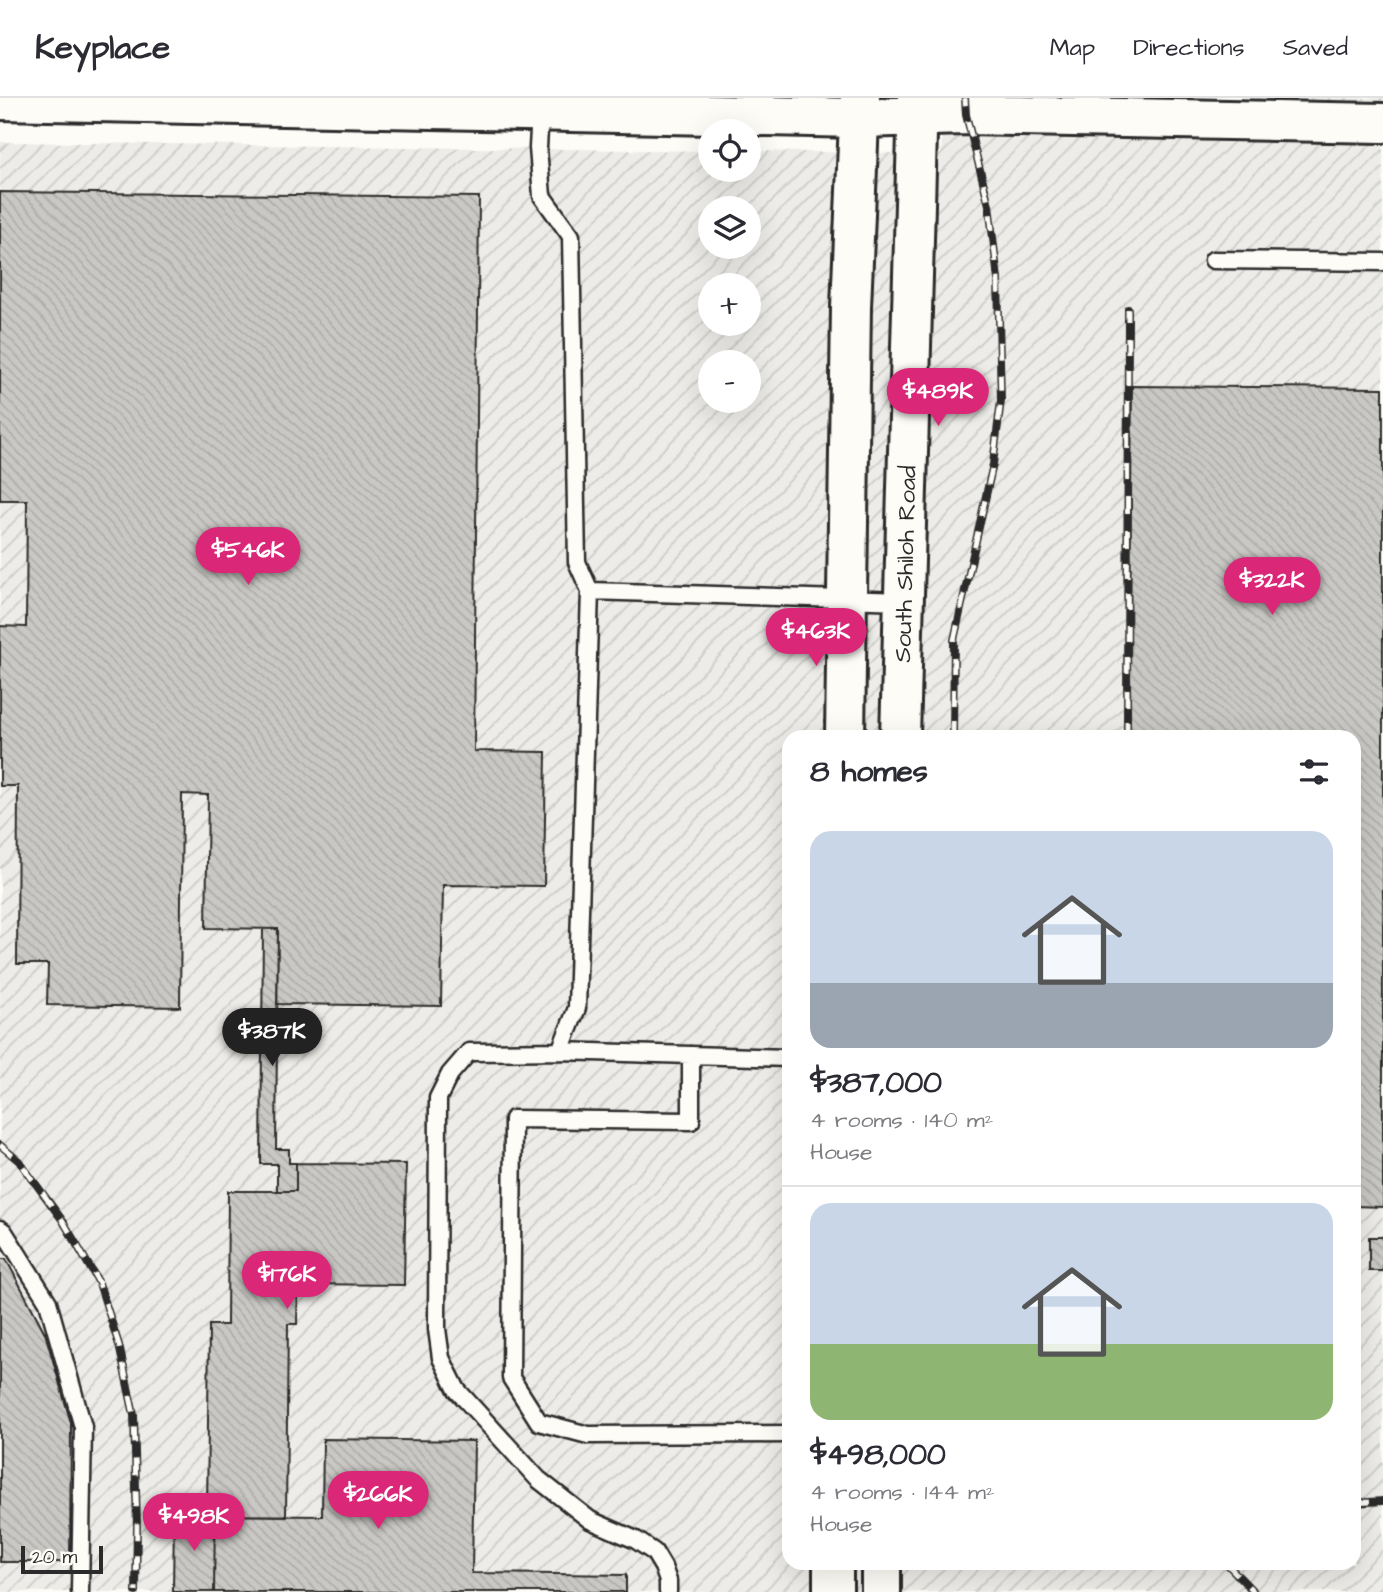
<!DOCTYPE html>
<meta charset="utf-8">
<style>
:root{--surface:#fff;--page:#f7f7f7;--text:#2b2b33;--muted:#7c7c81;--line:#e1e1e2;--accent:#db2777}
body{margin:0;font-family:"Architects Daughter",sans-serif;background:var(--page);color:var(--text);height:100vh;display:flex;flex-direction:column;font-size:26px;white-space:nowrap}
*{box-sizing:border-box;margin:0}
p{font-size:23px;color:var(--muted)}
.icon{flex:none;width:38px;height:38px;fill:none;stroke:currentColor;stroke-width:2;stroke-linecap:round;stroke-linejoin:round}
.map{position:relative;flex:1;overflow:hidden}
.details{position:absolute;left:782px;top:632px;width:579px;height:840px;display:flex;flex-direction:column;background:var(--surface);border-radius:21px;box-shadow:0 7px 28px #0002}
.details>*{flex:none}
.tools{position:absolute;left:698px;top:21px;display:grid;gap:14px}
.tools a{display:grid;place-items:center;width:63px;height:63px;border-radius:50%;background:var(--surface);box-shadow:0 7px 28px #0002;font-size:35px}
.scale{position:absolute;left:21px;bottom:18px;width:82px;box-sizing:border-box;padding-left:7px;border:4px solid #2b2b2b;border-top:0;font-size:19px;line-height:24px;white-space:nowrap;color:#2b2b2b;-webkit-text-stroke:5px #fdfcf7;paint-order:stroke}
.price{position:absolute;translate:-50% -60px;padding:0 16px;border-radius:24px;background:var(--accent);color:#fff;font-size:23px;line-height:46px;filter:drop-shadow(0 2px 4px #0008)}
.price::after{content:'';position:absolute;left:50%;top:42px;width:21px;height:16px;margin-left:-10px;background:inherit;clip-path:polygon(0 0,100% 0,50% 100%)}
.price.selected{background:#222;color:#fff}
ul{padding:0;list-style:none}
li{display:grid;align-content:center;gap:14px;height:371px;padding:0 28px}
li+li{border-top:2px solid var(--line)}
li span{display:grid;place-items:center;height:217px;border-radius:21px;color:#555}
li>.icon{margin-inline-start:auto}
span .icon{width:126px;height:126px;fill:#fffc;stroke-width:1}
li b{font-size:30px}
h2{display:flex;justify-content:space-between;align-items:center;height:84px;padding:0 28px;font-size:30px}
header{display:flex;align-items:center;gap:42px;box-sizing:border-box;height:98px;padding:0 35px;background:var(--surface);border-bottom:2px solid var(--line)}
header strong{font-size:33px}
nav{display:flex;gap:38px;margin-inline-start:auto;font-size:24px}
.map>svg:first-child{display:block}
</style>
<header>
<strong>Keyplace</strong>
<nav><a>Map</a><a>Directions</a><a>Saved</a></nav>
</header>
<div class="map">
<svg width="1383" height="1494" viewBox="0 0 1383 1494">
<defs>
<pattern id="industrial-furrows" width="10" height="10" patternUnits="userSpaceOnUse" patternTransform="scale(1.75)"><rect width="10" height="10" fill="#edece8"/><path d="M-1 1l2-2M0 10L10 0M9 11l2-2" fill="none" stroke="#cbcbc7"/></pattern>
<pattern id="building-back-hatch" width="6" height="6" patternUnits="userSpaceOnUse" patternTransform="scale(1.75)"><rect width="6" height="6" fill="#c9c8c4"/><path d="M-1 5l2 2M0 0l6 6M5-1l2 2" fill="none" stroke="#adaca9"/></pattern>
</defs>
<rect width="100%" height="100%" fill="#fdfcf7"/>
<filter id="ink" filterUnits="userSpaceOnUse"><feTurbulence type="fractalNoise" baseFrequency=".0143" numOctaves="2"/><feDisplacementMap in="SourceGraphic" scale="14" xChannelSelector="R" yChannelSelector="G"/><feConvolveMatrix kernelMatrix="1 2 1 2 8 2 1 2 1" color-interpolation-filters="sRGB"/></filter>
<g filter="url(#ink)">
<path fill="url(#industrial-furrows)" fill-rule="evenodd" d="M943,0H1383V1494H0V44L710,53V72H749V53L941,56ZM710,110H749V149H710ZM710,187H749V226H710ZM710,264H749V303H710ZM789,639H1354V1465H789Z"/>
<path fill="url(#building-back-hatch)" stroke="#2b2b2b" stroke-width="2" d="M0,94L479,99L474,653L546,654L544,788L443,787L441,908L277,906L278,831L206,830L208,697L182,696L180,909L47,907L48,866H17L18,688H0V528L26,529L27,402H0Z
M1132,288L1383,290V1109L1354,1108V639H1129Z
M263,831H278L276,1051H289V1065H296V1093H277V1066H261Z
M296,1065L406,1066L404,1187L298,1186L297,1226H288L286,1418L207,1417L209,1227H227L228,1093H296Z
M1369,1139H1383V1173H1369Z
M0,1161H6L45,1235L71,1325L70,1464H0Z
M323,1341L474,1343L472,1475L626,1477V1494H214L215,1417L322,1418Z
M174,1416L215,1417L214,1494H173Z"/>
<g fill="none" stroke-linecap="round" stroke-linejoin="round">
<defs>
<path id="service" d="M540,13L538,50L542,98L571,138L577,464L590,493L904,503
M1213,162L1383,164
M560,953L577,910L590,493
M691,957V1023L513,1021L511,1280L539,1324L588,1337L789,1336
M0,1131L4,1134L48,1204L83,1329L80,1494
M668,1494V1483L663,1469L654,1454L636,1442L590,1422L538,1381L457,1292L441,1260L437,1231L438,1000L450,976L469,954L560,953L789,960"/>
<g id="secondary">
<path d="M0,2L859,20L966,17L1383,25"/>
<path d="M845,639L851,209L860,0"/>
<path id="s1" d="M900,639L918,0"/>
<path d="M833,1494V1465"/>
<path d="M881,1494V1465"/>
</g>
</defs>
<use href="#service" stroke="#2b2b2b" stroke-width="21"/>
<use href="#secondary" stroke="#2b2b2b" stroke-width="44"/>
<use href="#service" stroke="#fdfcf7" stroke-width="16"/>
<use href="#secondary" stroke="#fdfcf7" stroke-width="38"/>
<defs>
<path id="rail" d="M953,639L954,542L993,366L1001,302L998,181L989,107L966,17L965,0
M1127,639L1128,211
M0,1047L19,1063L63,1123L99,1185L119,1247L134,1317L137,1428L136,1494
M1354,1405L1383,1403
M1226,1465L1254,1494"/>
</defs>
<use href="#rail" stroke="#2b2b2b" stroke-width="8"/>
<use href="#rail" stroke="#fdfcf7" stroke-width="5" stroke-dasharray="16" stroke-linecap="butt"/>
</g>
</g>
<g text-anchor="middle" stroke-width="7" stroke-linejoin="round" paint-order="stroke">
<g font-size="24" fill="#2b2b2b" stroke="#fdfcf7">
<text dy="8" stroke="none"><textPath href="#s1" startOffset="173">South Shiloh Road</textPath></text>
</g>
</g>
</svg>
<div class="tools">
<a><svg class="icon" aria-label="locate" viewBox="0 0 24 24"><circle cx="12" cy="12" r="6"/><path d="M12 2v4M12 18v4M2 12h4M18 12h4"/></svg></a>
<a><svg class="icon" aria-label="layers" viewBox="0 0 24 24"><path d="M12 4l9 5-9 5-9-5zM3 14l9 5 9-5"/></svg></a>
<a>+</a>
<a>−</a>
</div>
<div class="scale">20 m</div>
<b class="price" style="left:938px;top:330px">$489K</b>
<b class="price" style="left:248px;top:489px">$546K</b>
<b class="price" style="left:1272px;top:519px">$322K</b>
<b class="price" style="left:816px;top:570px">$463K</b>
<b class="price selected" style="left:272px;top:970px">$387K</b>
<b class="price" style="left:287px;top:1213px">$176K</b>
<b class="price" style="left:378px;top:1433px">$266K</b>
<b class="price" style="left:194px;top:1455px">$498K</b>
<section class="details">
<h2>8 homes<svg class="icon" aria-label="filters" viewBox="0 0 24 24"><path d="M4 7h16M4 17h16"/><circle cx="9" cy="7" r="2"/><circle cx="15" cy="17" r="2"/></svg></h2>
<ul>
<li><span style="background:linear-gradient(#c9d6e8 70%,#9aa5b1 0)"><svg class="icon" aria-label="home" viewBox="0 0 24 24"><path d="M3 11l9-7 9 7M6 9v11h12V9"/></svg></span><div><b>$387,000</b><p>4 rooms · 140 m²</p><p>House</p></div></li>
<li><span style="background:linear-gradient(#c9d6e8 65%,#8fb573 0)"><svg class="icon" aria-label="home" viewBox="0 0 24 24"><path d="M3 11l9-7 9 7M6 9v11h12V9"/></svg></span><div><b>$498,000</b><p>4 rooms · 144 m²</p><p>House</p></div></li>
</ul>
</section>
</div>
